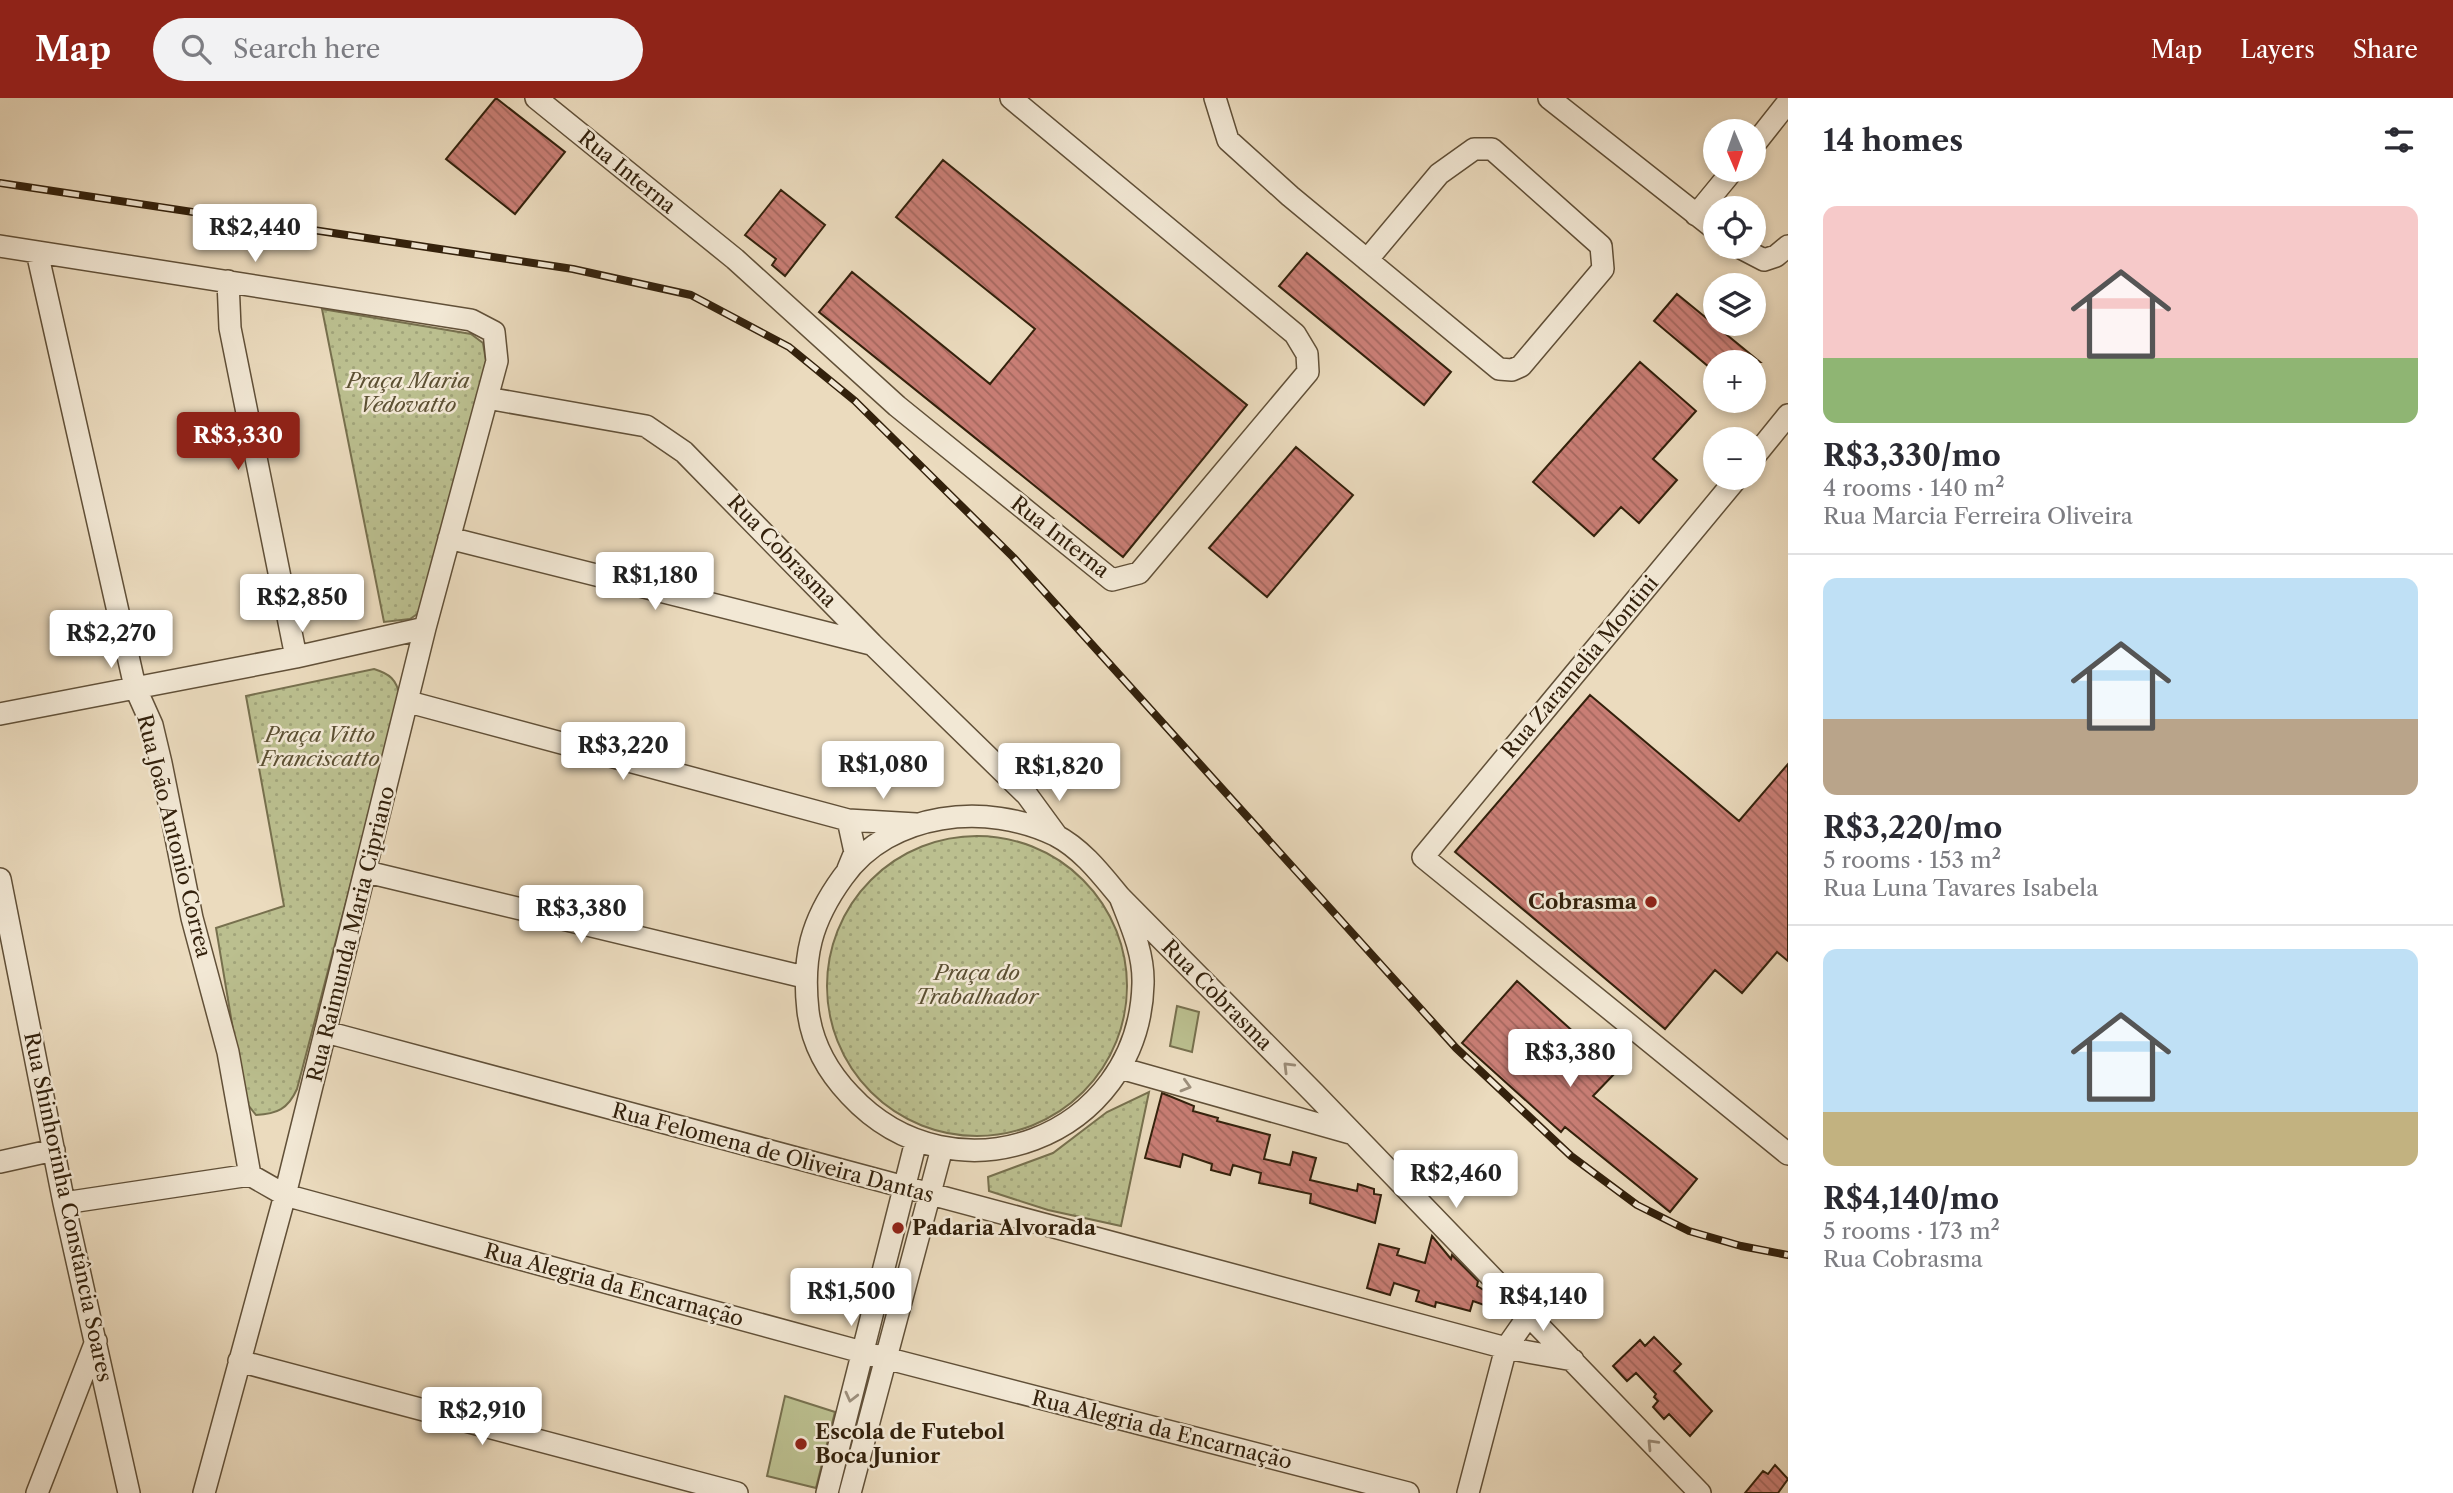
<!DOCTYPE html>
<meta charset="utf-8">
<style>
:root{--surface:#fff;--page:#f2f2f3;--text:#2b2b33;--muted:#7c7c81;--line:#e1e1e2;--accent:#8f2418}
body{margin:0;font-family:"Libre Caslon Text",serif;background:var(--page);color:var(--text);height:100vh;display:flex;flex-direction:column;font-size:26px;white-space:nowrap}
*{box-sizing:border-box;margin:0}
p{font-size:23px;color:var(--muted)}
.icon{flex:none;width:38px;height:38px;fill:none;stroke:currentColor;stroke-width:2;stroke-linecap:round;stroke-linejoin:round}
.map{position:relative;flex:1;overflow:hidden}
.sheet{display:flex;flex-direction:column;background:var(--surface);width:665px}
.sheet>*{flex:none}
.needle{width:46px;rotate:178deg}
.controls{position:absolute;left:1703px;top:21px;display:grid;gap:14px}
.controls a{display:grid;place-items:center;width:63px;height:63px;border-radius:50%;background:var(--surface);box-shadow:0 4px 10px #0003;font-size:35px}
.price{position:absolute;translate:-50% -60px;padding:0 16px;border-radius:7px;background:#fff;color:#222;font-size:23px;line-height:46px;filter:drop-shadow(0 2px 4px #0008)}
.price::after{content:'';position:absolute;left:50%;top:42px;width:21px;height:16px;margin-left:-10px;background:inherit;clip-path:polygon(0 0,100% 0,50% 100%)}
.price.current{background:var(--accent);color:#fff}
ul{padding:0;list-style:none}
li{display:grid;align-content:center;gap:14px;height:371px;padding:0 35px}
li+li{border-top:2px solid var(--line)}
li span{display:grid;place-items:center;height:217px;border-radius:14px;color:#555}
li>.icon{margin-inline-start:auto}
span .icon{width:126px;height:126px;fill:#fffc;stroke-width:1}
li b{font-size:30px}
h2{display:flex;justify-content:space-between;align-items:center;height:84px;padding:0 35px;font-size:30px}
header{display:flex;align-items:center;gap:42px;box-sizing:border-box;height:98px;padding:0 35px;background:var(--accent);color:#fff}
header strong{font-size:33px}
nav{display:flex;gap:38px;margin-inline-start:auto;font-size:24px}
.search{width:490px;height:63px;background:var(--page);display:flex;align-items:center;gap:18px;box-sizing:border-box;padding:0 24px;border-radius:38px;color:var(--muted);font-size:26px}
main{display:flex;flex:1;min-height:0}
.map>svg:first-child{display:block}
</style>
<header>
<strong>Map</strong>
<div class="search"><svg class="icon" aria-label="search" viewBox="0 0 24 24"><circle cx="10" cy="10" r="6"/><path d="M15 15l6 6"/></svg>Search here</div>
<nav><a>Map</a><a>Layers</a><a>Share</a></nav>
</header>
<main>
<div class="map">
<svg width="1788" height="1395" viewBox="0 0 1788 1395">
<defs>
<pattern id="park-dots" width="8" height="8" patternUnits="userSpaceOnUse" patternTransform="scale(1.75)"><rect width="8" height="8" fill="#bbbf8f"/><path d="M2 2h.1M6 6h.1" fill="none" stroke="#a1a47a" stroke-width="1.8" stroke-linecap="round"/></pattern>
<pattern id="building-back-hatch" width="6" height="6" patternUnits="userSpaceOnUse" patternTransform="scale(1.75)"><rect width="6" height="6" fill="#c97e75"/><path d="M-1 5l2 2M0 0l6 6M5-1l2 2" fill="none" stroke="#a4675e"/></pattern>
</defs>
<rect width="100%" height="100%" fill="#ebdbbe"/>
<filter id="stains"><feTurbulence type="fractalNoise" baseFrequency=".00286" numOctaves="4"/><feColorMatrix values="0 0 0 0 .2 0 0 0 0 .09 0 0 0 0 .02 0 0 0 .5 -.17"/></filter>
<radialGradient id="worn" r=".72"><stop offset=".6" stop-color="#630" stop-opacity="0"/><stop offset="1" stop-color="#630" stop-opacity=".3"/></radialGradient>
<path fill="#bbbf8f" stroke="#77704e" stroke-width="2" d="M1177,908L1199,914L1192,954L1170,948Z
M785,1298L835,1314L816,1390L767,1378Z"/>
<path fill="url(#park-dots)" stroke="#77704e" stroke-width="2" d="M322,211L471,236L483,245L486,263L423,512L410,521L384,524Z
M374,571C390,576 396,581 400,598L297,991C288,1011 277,1016 256,1017L245,1003L216,830L284,808L246,598Z
M827 888a150 150 0 1 1 300 0a150 150 0 1 1-300 0Z
M1149,994L1121,1128L1048,1112L989,1093L988,1079L1053,1055L1107,1014Z"/>
<path fill="url(#building-back-hatch)" stroke="#33210c" stroke-width="2" d="M496,0L565,54L515,116L446,61Z
M943,62L1247,307L1123,459L819,214L852,174L990,286L1035,231L896,119Z
M781,92L825,127L785,178L772,167L776,161L745,137Z
M1307,155L1451,274L1424,307L1279,188Z
M1677,196L1760,264H1715V274L1654,223Z
M1640,264L1696,313L1653,361L1677,382L1639,425L1621,409L1594,438L1533,384Z
M1296,349L1353,397L1267,499L1209,450Z
M1590,597L1739,723L1788,666V863L1777,854L1742,895L1715,872L1665,931L1455,754Z
M1517,883L1617,973L1593,998L1697,1081L1670,1114L1565,1029L1561,1034L1462,945Z
M1162,995L1194,1008L1193,1013L1218,1020L1217,1023L1270,1037L1264,1061L1290,1067L1293,1054L1316,1060L1310,1082L1357,1093L1358,1086L1374,1091V1096L1381,1097L1375,1125L1310,1105L1311,1096L1259,1085L1261,1075L1233,1067L1230,1077L1211,1072L1212,1066L1183,1056L1180,1069L1145,1060Z
M1432,1138L1451,1161L1452,1157L1478,1183L1477,1188L1487,1194L1484,1207L1473,1203L1470,1213L1436,1204L1435,1209L1416,1203L1419,1193L1394,1185L1390,1197L1367,1190L1379,1146L1399,1151L1397,1157L1425,1165Z
M1583,1183L1599,1200L1583,1218L1566,1202Z
M1654,1239L1681,1266L1674,1273L1712,1313L1690,1338L1669,1316L1664,1321L1653,1309L1658,1303L1654,1299L1656,1296L1636,1275L1627,1283L1613,1268L1640,1242L1645,1248Z
M1775,1367L1788,1381L1778,1395H1745L1763,1373L1768,1376Z"/>
<g fill="none" stroke-linecap="round" stroke-linejoin="round">
<defs>
<path id="minor" d="M536,0L735,161L897,308L1112,482L1139,475L1308,274L1307,256L1295,236L1011,0
M1215,0L1228,42L1290,98L1499,271L1512,272L1521,268L1603,171L1601,148L1492,51H1474L1439,76L1367,162
M1549,0L1715,131
M1754,47L1788,4
M1696,117L1733,72
M0,148L471,222L494,234L497,263L425,530L285,1097L204,1395
M1739,149L1764,162L1776,158L1788,148
M37,154L135,589L152,627L161,665L192,820L228,954L250,1077
M228,183L230,230L296,559
M487,300L646,328L684,354L872,546L1027,697L1057,738
M1754,359L1788,317
M1737,380L1423,759L1788,1056
M449,440L871,546
M409,604L848,722L916,726
M0,616L296,559L425,530
M848,722L855,754L848,771
M367,774L804,879
M0,781L64,1105L129,1395
M1120,799C1131,827 1144,855 1143,886C1139,1040 954,1109 850,997C828,974 812,945 808,913C802,859 811,823 843,779C890,713 987,704 1055,737C1082,751 1101,776 1120,799L1314,995L1700,1395
M326,934L1506,1250L1529,1217
M1120,970L1350,1035
M0,1064L54,1052
M64,1105L250,1077L285,1097L862,1254L1408,1395
M239,1263L737,1395
M37,1395L96,1243
M827,1395L916,1043
M850,1395L942,1050
M1468,1395L1506,1250L1573,1262"/>
</defs>
<use href="#minor" stroke="#615038" stroke-width="24"/>
<use href="#minor" stroke="#f2e8d5" stroke-width="21"/>
<defs>
<path id="rail" d="M0,85L573,171L691,197L789,249L855,303L1013,459L1456,950L1571,1058L1637,1107L1689,1133L1741,1148L1788,1157"/>
</defs>
<use href="#rail" stroke="#33210c" stroke-width="8"/>
<use href="#rail" stroke="#f2e8d5" stroke-width="5" stroke-dasharray="16" stroke-linecap="butt"/>
</g>
<defs><path id="oneway-chevron" d="M-2-3.5L2.5 0L-2 3.5" fill="none" stroke-width="1.6" stroke-linecap="round" stroke-linejoin="round" transform="scale(1.75)"/></defs>
<g stroke="#9c8e7b">
<use href="#oneway-chevron" transform="translate(1288 969) rotate(-135)"/>
<use href="#oneway-chevron" transform="translate(1186 988) rotate(16)"/>
<use href="#oneway-chevron" transform="translate(851 1299) rotate(104)"/>
<use href="#oneway-chevron" transform="translate(1652 1346) rotate(-134)"/>
</g>
<g fill="#8f2418" stroke="#f2e8d5" stroke-width="2.5">
<circle cx="1651" cy="804" r="7"/>
<circle cx="898" cy="1130" r="7"/>
<circle cx="801" cy="1346" r="7"/>
</g>
<g text-anchor="middle" stroke-width="5" stroke-linejoin="round" paint-order="stroke">
<g font-size="21" fill="#33210c" stroke="#f2e8d5">
<text transform="translate(627 74) rotate(39)" y="7">Rua Interna</text>
<text transform="translate(1060 439) rotate(38)" y="7">Rua Interna</text>
<text transform="translate(782 453) rotate(46)" y="7">Rua Cobrasma</text>
<text transform="translate(1580 569) rotate(-50)" y="7">Rua Zaramelia Montini</text>
<text transform="translate(174 738) rotate(76)" y="7">Rua João Antonio Correa</text>
<text transform="translate(351 836) rotate(-76)" y="7">Rua Raimunda Maria Cipriano</text>
<text transform="translate(1217 897) rotate(45)" y="7">Rua Cobrasma</text>
<text transform="translate(773 1055) rotate(15)" y="7">Rua Felomena de Oliveira Dantas</text>
<text transform="translate(68 1109) rotate(78)" y="7">Rua Shinhorinha Constância Soares</text>
<text transform="translate(614 1187) rotate(15)" y="7">Rua Alegria da Encarnação</text>
<text transform="translate(1162 1332) rotate(14)" y="7">Rua Alegria da Encarnação</text>
</g>
<g font-size="21" font-style="italic" fill="#5c5033" stroke="#f2e8d5">
<text x="408" y="290">Praça Maria<tspan x="408" dy="24">Vedovatto</tspan></text>
<text x="320" y="644">Praça Vitto<tspan x="320" dy="24">Franciscatto</tspan></text>
<text x="977" y="882">Praça do<tspan x="977" dy="24">Trabalhador</tspan></text>
</g>
<g font-size="21" font-weight="bold" fill="#33210c" stroke="#f2e8d5" text-anchor="start">
<text x="1637" y="811" text-anchor="end">Cobrasma</text>
<text x="912" y="1137">Padaria Alvorada</text>
<text x="815" y="1341">Escola de Futebol<tspan x="815" dy="24">Boca Junior</tspan></text>
</g>
</g>
<rect width="100%" height="100%" filter="url(#stains)"/>
<rect width="100%" height="100%" fill="url(#worn)"/>
</svg>
<div class="controls">
<a><svg class="needle" viewBox="-14 -14 28 28"><path d="M0-13l5 13h-10z" fill="#e53935"/><path d="M0 13l5-13h-10z" fill="#7c7c81"/></svg></a>
<a><svg class="icon" aria-label="locate" viewBox="0 0 24 24"><circle cx="12" cy="12" r="6"/><path d="M12 2v4M12 18v4M2 12h4M18 12h4"/></svg></a>
<a><svg class="icon" aria-label="layers" viewBox="0 0 24 24"><path d="M12 4l9 5-9 5-9-5zM3 14l9 5 9-5"/></svg></a>
<a>+</a>
<a>−</a>
</div>
<b class="price" style="left:255px;top:166px">R$2,440</b>
<b class="price current" style="left:238px;top:374px">R$3,330</b>
<b class="price" style="left:655px;top:514px">R$1,180</b>
<b class="price" style="left:302px;top:536px">R$2,850</b>
<b class="price" style="left:111px;top:572px">R$2,270</b>
<b class="price" style="left:623px;top:684px">R$3,220</b>
<b class="price" style="left:883px;top:703px">R$1,080</b>
<b class="price" style="left:1059px;top:705px">R$1,820</b>
<b class="price" style="left:581px;top:847px">R$3,380</b>
<b class="price" style="left:1570px;top:991px">R$3,380</b>
<b class="price" style="left:1456px;top:1112px">R$2,460</b>
<b class="price" style="left:851px;top:1230px">R$1,500</b>
<b class="price" style="left:1543px;top:1235px">R$4,140</b>
<b class="price" style="left:482px;top:1349px">R$2,910</b>
</div>
<section class="sheet">
<h2>14 homes<svg class="icon" aria-label="filters" viewBox="0 0 24 24"><path d="M4 7h16M4 17h16"/><circle cx="9" cy="7" r="2"/><circle cx="15" cy="17" r="2"/></svg></h2>
<ul>
<li><span style="background:linear-gradient(#f6c9c9 70%,#8fb573 0)"><svg class="icon" aria-label="home" viewBox="0 0 24 24"><path d="M3 11l9-7 9 7M6 9v11h12V9"/></svg></span><div><b>R$3,330/mo</b><p>4 rooms · 140 m²</p><p>Rua Marcia Ferreira Oliveira</p></div></li>
<li><span style="background:linear-gradient(#bfe0f5 65%,#b9a48a 0)"><svg class="icon" aria-label="home" viewBox="0 0 24 24"><path d="M3 11l9-7 9 7M6 9v11h12V9"/></svg></span><div><b>R$3,220/mo</b><p>5 rooms · 153 m²</p><p>Rua Luna Tavares Isabela</p></div></li>
<li><span style="background:linear-gradient(#bfe0f5 75%,#c2b280 0)"><svg class="icon" aria-label="home" viewBox="0 0 24 24"><path d="M3 11l9-7 9 7M6 9v11h12V9"/></svg></span><div><b>R$4,140/mo</b><p>5 rooms · 173 m²</p><p>Rua Cobrasma</p></div></li>
</ul>
</section>
</main>
